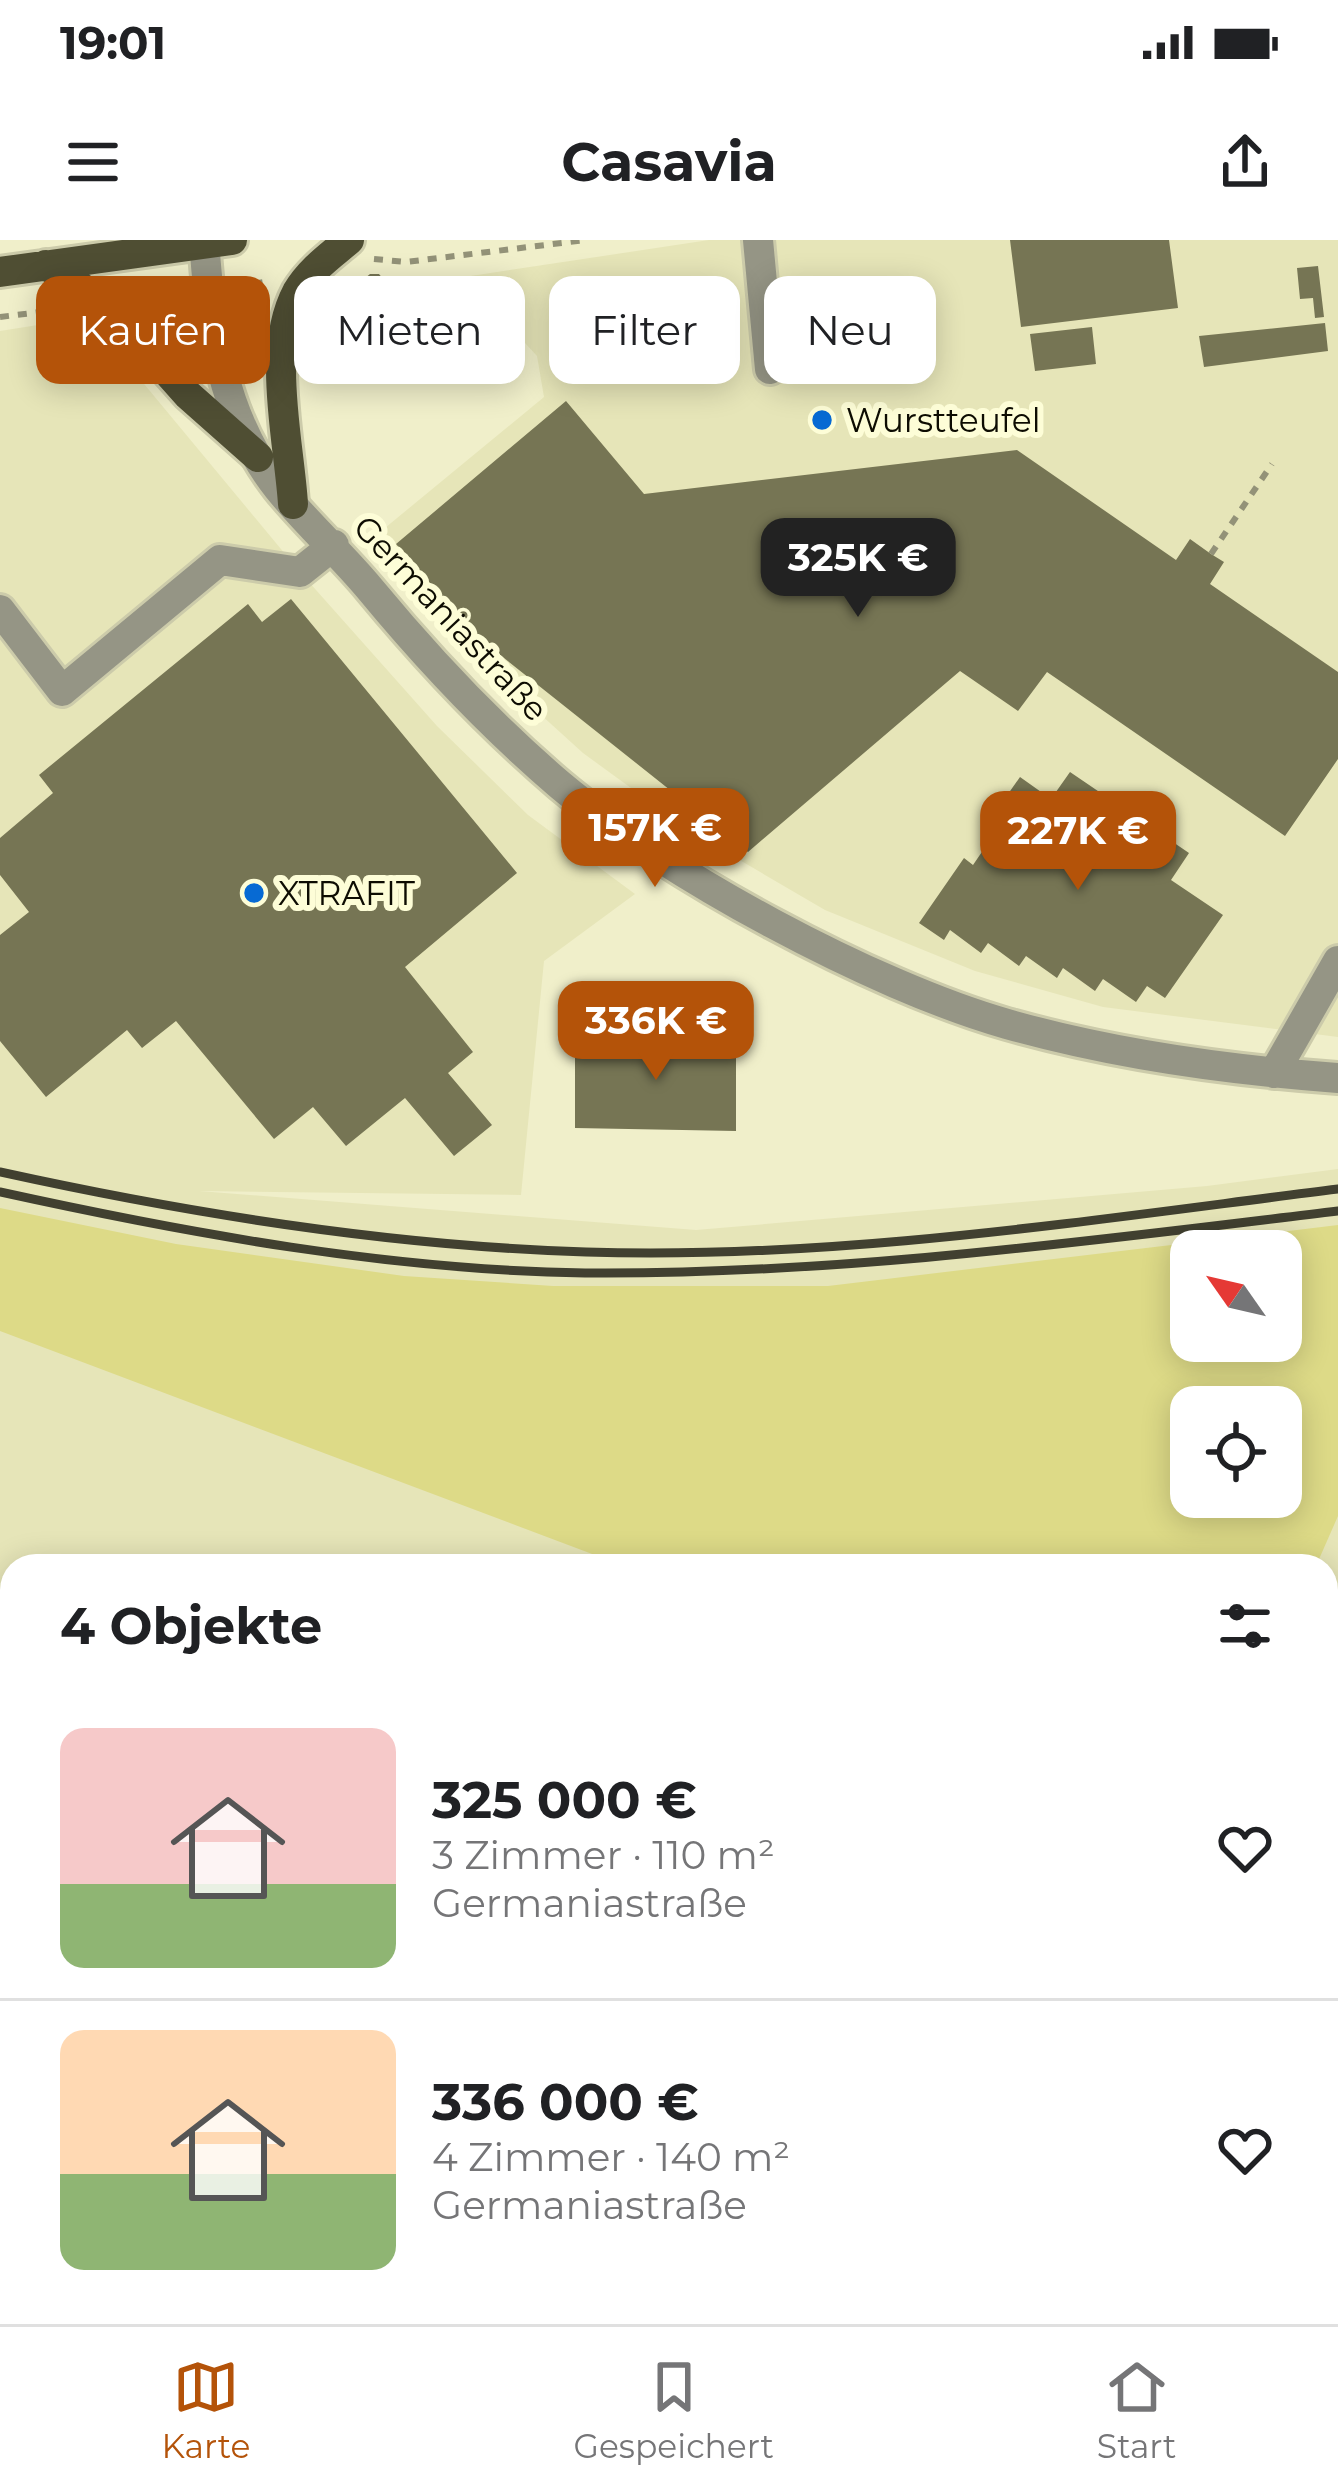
<!DOCTYPE html>
<html lang="de">
<meta charset="utf-8">
<style>
:root{--surface:#fff;--page:#f6f6f6;--text:#202124;--muted:#757577;--line:#e0e0e0;--accent:#b45309}
body{margin:0;font-family:Montserrat,sans-serif;background:var(--page);color:var(--text);height:100vh;display:flex;flex-direction:column;font-size:45px;white-space:nowrap}
*{box-sizing:border-box;margin:0}
p{font-size:39px;color:var(--muted)}
.icon{flex:none;width:66px;height:66px;fill:none;stroke:currentColor;stroke-width:2;stroke-linecap:round;stroke-linejoin:round}
.map{position:relative;flex:1;overflow:hidden}
.panel{position:absolute;left:0px;top:1314px;width:1338px;height:771px;display:flex;flex-direction:column;background:var(--surface);border-radius:36px 36px 0 0;box-shadow:0 6px 30px #0003}
.panel>*{flex:none}
.guide{position:absolute;left:36px;top:36px;width:1266px;height:108px;display:flex;gap:24px}
.needle{width:78px;rotate:304deg}
.fabs{position:absolute;left:1170px;top:990px;display:grid;gap:24px}
.fabs a{display:grid;place-items:center;width:132px;height:132px;border-radius:24px;background:var(--surface);box-shadow:0 6px 30px #0003;font-size:60px}
.price{position:absolute;translate:-50% -102px;padding:0 27px;border-radius:24px;background:var(--accent);color:#fff;font-size:39px;line-height:78px;filter:drop-shadow(0 3px 6px #0008)}
.price::after{content:'';position:absolute;left:50%;top:72px;width:36px;height:27px;margin-left:-18px;background:inherit;clip-path:polygon(0 0,100% 0,50% 100%)}
.price.on{background:#222;color:#fff}
ul{padding:0;list-style:none}
li{display:flex;align-items:center;gap:36px;height:300px;padding:0 60px}
li+li{border-top:3px solid var(--line)}
li span{display:grid;place-items:center;flex:none;width:336px;height:240px;border-radius:24px;color:#555}
li>.icon{margin-inline-start:auto}
span .icon{width:144px;height:144px;fill:#fffc;stroke-width:1}
li b{font-size:51px}
h2{display:flex;justify-content:space-between;align-items:center;height:144px;padding:0 60px;font-size:51px}
.chip{padding:0 42px;border-radius:24px;background:var(--surface);box-shadow:0 6px 30px #0003;font-size:42px;line-height:108px}
.chip.on{background:var(--accent);color:#fff}
.status{display:flex;justify-content:space-between;align-items:center;height:84px;padding:0 60px;background:var(--surface);direction:ltr}
.status svg{height:33px;fill:currentColor}
header{display:flex;justify-content:space-between;align-items:center;height:156px;padding:0 60px;background:var(--surface);font-size:54px;font-weight:700}
.dock{display:flex;justify-content:space-around;align-items:center;height:168px;border-top:3px solid var(--line);background:var(--surface);font-size:33px;color:var(--muted)}
.dock a{display:grid;justify-items:center;gap:6px}
.dock .on{color:var(--accent)}
.map>svg:first-child{display:block}
</style>
<div class="status"><b>19:01</b><svg viewBox="0 0 49 12"><path d="M0 12V9h3v3zM5 12V6h3v6zM10 12V3h3v9zM15 12V0h3v12zM26 1h20v11H26zM47 4h2v5h-2z"/></svg></div>
<header><svg class="icon" aria-label="menu" viewBox="0 0 24 24"><path d="M4 6h16M4 12h16M4 18h16"/></svg>Casavia<svg class="icon" aria-label="share" viewBox="0 0 24 24"><path d="M12 15V3M7 8l5-5 5 5M5 13v7h14v-7"/></svg></header>
<div class="map">
<svg width="1338" height="2084" viewBox="0 0 1338 2084">
<rect width="100%" height="100%" fill="#f0efca"/>
<path fill="#e6e5b8" fill-rule="evenodd" d="M709,0H1338V797L1103,767L975,731L825,670L690,591L583,513L485,424L374,297L544,157L537,116L464,37Z
M82,78L96,86L300,332L437,486L528,575L635,654L544,721L521,955L199,951L696,990L1207,946L1338,929V2084H1210L1194,2073H1326V1326H12V1514L0,1509V91ZM1191,1011H1281V1101H1191ZM1191,1167H1281V1257H1191Z
M12,2018V2073H344L350,2084H0V2025Z"/>
<path fill="#ddda87" fill-rule="evenodd" d="M0,968L176,1004L404,1036L553,1046H828L1338,985V1276L1316,1326H624L0,1091ZM1281,1011V1101H1191V1011ZM1281,1167V1257H1191V1167Z
M344,2073H1021L1039,2084H350Z"/>
<path fill="#767554" d="M1010,0H1169L1178,68L1021,87Z
M1318,26L1324,77L1315,78L1313,58L1300,59L1297,28Z
M370,34H379L407,67L416,59L432,79L362,137L354,128L334,144L313,118L340,92L324,72Z
M1325,83L1328,111L1204,127L1199,96Z
M1092,87L1096,124L1035,131L1030,94Z
M566,161L644,254L1017,210L1176,320L1190,299L1211,314L1224,322L1210,344L1338,432V519L1285,596L1047,432L1018,471L960,431L748,612L475,395L396,304Z
M291,359L517,633L405,727L473,812L448,833L492,885L454,916L405,858L346,906L313,867L274,899L176,781L142,808L127,790L46,857L0,801V695L29,672L0,635V598L53,553L39,535L248,364L262,382Z
M1070,532L1189,613L1171,640L1223,675L1165,758L1147,746L1136,762L1103,739L1095,751L1063,728L1057,738L1026,716L1019,726L988,703L981,713L950,690L944,700L919,683L964,618L973,625L1003,581L994,574L1020,537L1051,559Z
M575,796L736,797V891L575,888Z
M0,1506L12,1512V1608L0,1613Z
M1326,1640L1338,1643V1684L1326,1680Z
M12,1649V1768L0,1739V1654Z
M12,1875V1933L0,1938V1880Z
M249,2073H330L336,2084H255Z"/>
<g fill="none" stroke-linecap="round" stroke-linejoin="round">
<defs>
<path id="minor" d="M204,0C210,88 222,177 278,248C306,283 341,314 370,349C427,418 492,487 560,545C666,634 873,746 1007,784C1113,814 1228,830 1338,838
M758,0L770,129
M0,370L62,451L220,320L300,332L334,305
M1274,833L1338,721
M1326,1524L1338,1525
M0,1637L12,1632
M0,2000L12,1994
M1158,2073L1172,2084"/>
<path id="major" d="M46,25L107,64L188,155L258,217
M0,32L232,0
M293,264C289,201 266,110 297,52C310,30 330,16 349,0"/>
</defs>
<use href="#minor" stroke="#cccbaa" stroke-width="36"/>
<use href="#major" stroke="#cccbaa" stroke-width="36"/>
<path stroke="#939278" stroke-width="6" stroke-dasharray="9 9" stroke-linecap="butt" d="M374,19L406,22L586,0
M236,47L270,41
M146,59L181,55
M0,77L56,70
M1211,314L1272,224
M1326,1625L1338,1629
M1326,1691L1338,1693
M0,1864L12,1860
M1097,2073L1106,2084
M1267,2073L1282,2084"/>
<use href="#minor" stroke="#959585" stroke-width="30"/>
<use href="#major" stroke="#4f4e33" stroke-width="30"/>
<path stroke="#414030" stroke-width="9" d="M0,932C191,974 390,1006 586,1012C837,1020 1089,980 1338,949
M0,952C191,994 390,1030 585,1033C838,1035 1088,1001 1338,971
M0,1385L12,1389
M1326,2056L1338,2066"/>
</g>
<g fill="#076ad3" stroke="#fdfdd7" stroke-width="4.5">
<circle cx="822" cy="180" r="12"/>
<circle cx="254" cy="653" r="12"/>
</g>
<g text-anchor="middle" stroke-width="12" stroke-linejoin="round" paint-order="stroke">
<g font-size="33" fill="#0d0c02" stroke="#fdfdd7" text-anchor="start">
<text x="846" y="192">Wurstteufel</text>
<text x="278" y="665">XTRAFIT</text>
</g>
<g font-size="33" fill="#0d0c02" stroke="#fdfdd7">
<text transform="translate(451 378) rotate(47)" y="12">Germaniastraße</text>
</g>
</g>
</svg>
<div class="fabs">
<a><svg class="needle" viewBox="-14 -14 28 28"><path d="M0-13l5 13h-10z" fill="#e53935"/><path d="M0 13l5-13h-10z" fill="#757577"/></svg></a>
<a><svg class="icon" aria-label="locate" viewBox="0 0 24 24"><circle cx="12" cy="12" r="6"/><path d="M12 2v4M12 18v4M2 12h4M18 12h4"/></svg></a>
</div>
<b class="price on" style="left:858px;top:380px">325K €</b>
<b class="price" style="left:655px;top:650px">157K €</b>
<b class="price" style="left:1078px;top:653px">227K €</b>
<b class="price" style="left:656px;top:843px">336K €</b>
<div class="guide">
<a class="chip on">Kaufen</a>
<a class="chip">Mieten</a>
<a class="chip">Filter</a>
<a class="chip">Neu</a>
</div>
<section class="panel">
<h2>4 Objekte<svg class="icon" aria-label="filters" viewBox="0 0 24 24"><path d="M4 7h16M4 17h16"/><circle cx="9" cy="7" r="2"/><circle cx="15" cy="17" r="2"/></svg></h2>
<ul>
<li><span style="background:linear-gradient(#f6c9c9 65%,#8fb573 0)"><svg class="icon" aria-label="home" viewBox="0 0 24 24"><path d="M3 11l9-7 9 7M6 9v11h12V9"/></svg></span><div><b>325 000 €</b><p>3 Zimmer · 110 m²</p><p>Germaniastraße</p></div><svg class="icon" aria-label="heart" viewBox="0 0 24 24"><path d="M12 20l-8-8c-3-5 5-10 8-4 3-6 11-1 8 4z"/></svg></li>
<li><span style="background:linear-gradient(#ffd9b3 60%,#8fb573 0)"><svg class="icon" aria-label="home" viewBox="0 0 24 24"><path d="M3 11l9-7 9 7M6 9v11h12V9"/></svg></span><div><b>336 000 €</b><p>4 Zimmer · 140 m²</p><p>Germaniastraße</p></div><svg class="icon" aria-label="heart" viewBox="0 0 24 24"><path d="M12 20l-8-8c-3-5 5-10 8-4 3-6 11-1 8 4z"/></svg></li>
</ul>
</section>
</div>
<nav class="dock">
<a class="on"><svg class="icon" aria-label="map" viewBox="0 0 24 24"><path d="M3 6l6-2 6 2 6-2v14l-6 2-6-2-6 2zM9 4v14M15 6v14"/></svg>Karte</a>
<a><svg class="icon" aria-label="saved" viewBox="0 0 24 24"><path d="M7 4h10v16l-5-4-5 4z"/></svg>Gespeichert</a>
<a><svg class="icon" aria-label="home" viewBox="0 0 24 24"><path d="M3 11l9-7 9 7M6 9v11h12V9"/></svg>Start</a>
</nav>
